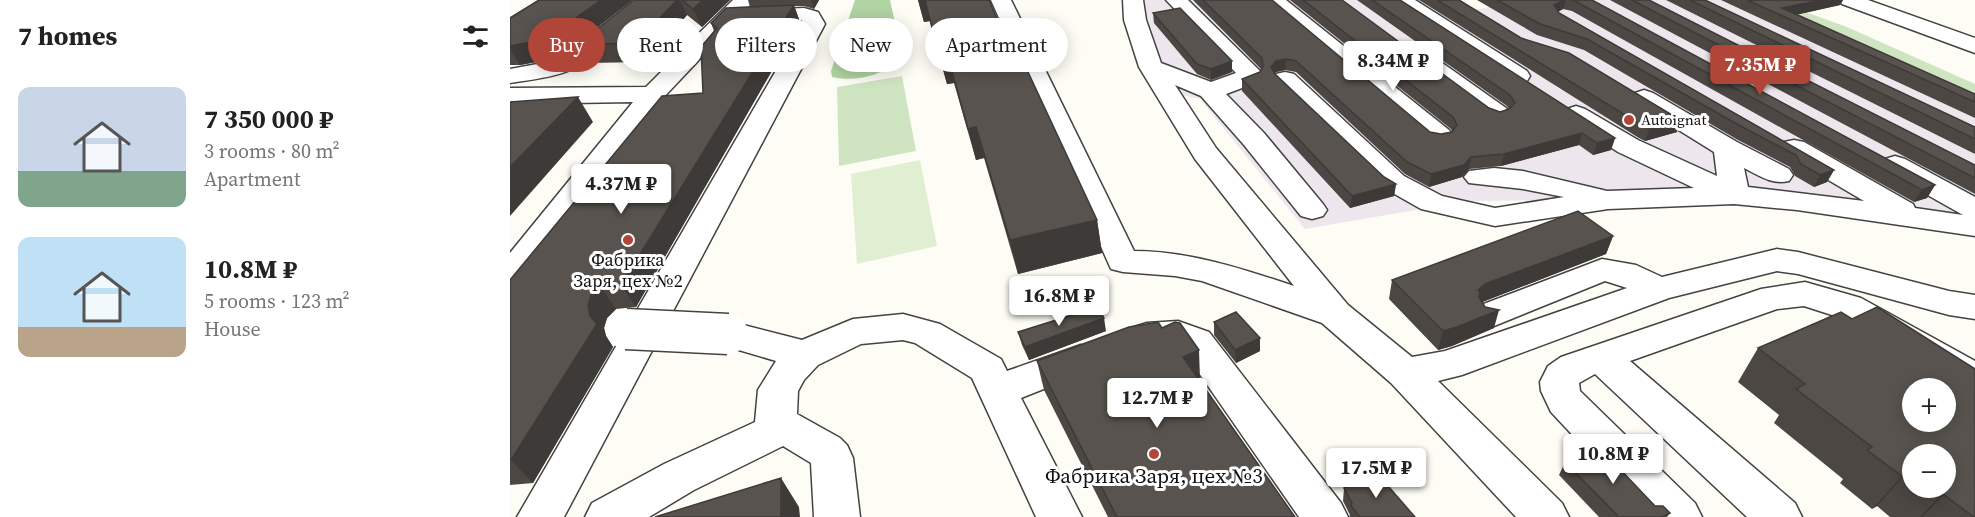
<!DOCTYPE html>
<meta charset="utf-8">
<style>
:root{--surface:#fff;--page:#f2f2f2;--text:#222;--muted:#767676;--accent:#b14538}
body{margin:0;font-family:"Source Serif 4",serif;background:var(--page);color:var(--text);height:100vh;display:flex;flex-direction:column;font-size:22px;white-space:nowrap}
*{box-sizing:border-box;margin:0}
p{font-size:20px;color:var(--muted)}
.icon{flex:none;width:33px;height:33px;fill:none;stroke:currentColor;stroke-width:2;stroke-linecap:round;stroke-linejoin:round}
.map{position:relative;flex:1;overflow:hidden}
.side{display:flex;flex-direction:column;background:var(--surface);width:510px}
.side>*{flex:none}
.top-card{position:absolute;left:18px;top:18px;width:570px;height:54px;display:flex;gap:12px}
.tools{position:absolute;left:1392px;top:378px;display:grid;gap:12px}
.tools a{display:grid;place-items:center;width:54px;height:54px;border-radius:50%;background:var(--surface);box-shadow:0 3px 15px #0003;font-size:30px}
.price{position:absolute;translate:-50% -51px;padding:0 14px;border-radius:6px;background:#fff;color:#222;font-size:20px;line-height:39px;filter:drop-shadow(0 2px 3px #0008)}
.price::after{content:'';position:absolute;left:50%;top:36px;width:18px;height:14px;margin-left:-9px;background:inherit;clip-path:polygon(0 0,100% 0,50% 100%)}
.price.active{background:var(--accent);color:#fff}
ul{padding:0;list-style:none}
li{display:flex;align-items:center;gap:18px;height:150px;padding:0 18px}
li span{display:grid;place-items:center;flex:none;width:168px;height:120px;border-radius:12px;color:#555}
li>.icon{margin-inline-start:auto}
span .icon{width:72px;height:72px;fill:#fffc;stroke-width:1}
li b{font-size:26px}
h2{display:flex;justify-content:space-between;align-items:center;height:72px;padding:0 18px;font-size:26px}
.tag{padding:0 21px;border-radius:27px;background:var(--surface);box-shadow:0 3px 15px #0003;font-size:21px;line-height:54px}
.tag.active{background:var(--accent);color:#fff}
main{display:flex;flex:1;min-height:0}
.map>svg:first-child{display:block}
</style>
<main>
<section class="side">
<h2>7 homes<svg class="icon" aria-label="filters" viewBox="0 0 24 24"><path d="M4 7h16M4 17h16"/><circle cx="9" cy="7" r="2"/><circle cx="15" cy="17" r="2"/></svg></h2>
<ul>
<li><span style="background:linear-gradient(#c9d6e8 70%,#7fa58c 0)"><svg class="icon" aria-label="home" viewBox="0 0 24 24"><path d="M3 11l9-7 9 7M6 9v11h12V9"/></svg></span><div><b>7 350 000 ₽</b><p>3 rooms · 80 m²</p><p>Apartment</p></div></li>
<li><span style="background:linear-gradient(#bfe0f5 75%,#b9a48a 0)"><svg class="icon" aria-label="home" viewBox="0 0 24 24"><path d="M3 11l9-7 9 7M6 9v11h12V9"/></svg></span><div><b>10.8M ₽</b><p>5 rooms · 123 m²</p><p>House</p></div></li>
</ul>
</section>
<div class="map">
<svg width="1465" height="517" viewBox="0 0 1465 517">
<rect width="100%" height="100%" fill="#fefdf5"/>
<path fill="#eee6ed" d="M622,0H940L957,11L1019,0H1278L1264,6L1465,99V232L1251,198L958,201L795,229L690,99L660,93Z"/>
<path fill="#cfe5c2" d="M1234,0L1290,10L1337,27L1465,84V105Z
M392,76L406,151L329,166L327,87Z"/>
<path fill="#b1d4a3" d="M345,0H380C383,15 394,52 384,64C379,70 370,72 363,75C351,79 335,80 322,77L321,71Z"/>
<path fill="#e0eed2" d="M410,160L427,246L347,264L341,174Z"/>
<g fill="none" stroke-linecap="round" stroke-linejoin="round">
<defs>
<path id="minor" d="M223,0H245L195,53L189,54L191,57L187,62L152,99L12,283L0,286V253L123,102L0,104V88L136,87L171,52L177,50L176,48L179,43Z
M481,0H501L624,251C679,251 733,269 784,286L685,159L629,67L614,20L613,0H633L636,20L651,63L701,82L726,73L656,0H678L750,71L751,77L748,82L716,94L754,133L813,204L817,210L813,216L802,219L791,216L734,145L691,96L665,85L706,148L838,305L902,357L935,351L1117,288L1095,281L984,326L971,323L966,314L971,305L1092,259L1126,265L1152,277L1267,249L1288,252L1439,291L1465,295V319L1439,315L1288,274L1267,271L1159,298L952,375L928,381L1052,503L1059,517H1006L881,383L812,323L692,281L665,276L613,272L601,269Z
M753,0H776L939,130L943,136L939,142L929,144L919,142Z
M881,0H905L1017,71L1020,76L1017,81L1008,83L999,81L884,4Z
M1329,0H1358L1465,38V53L1332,4Z
M294,8L308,12L315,24L54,517H7L293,24L292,20L244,22L237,20L233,16L237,12L244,10Z
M71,47L79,49L82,54C67,76 24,79 0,83V69L38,62Z
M913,53L921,55L996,108L1000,113L996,118L987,121L978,118L905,65L901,60L905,55Z
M775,72L784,74L894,176L932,196L985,208L1054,197L1013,189L959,183L954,177L959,171L984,168L1013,171L1097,191L1184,188L1108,152L1057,119L1053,114L1057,109L1066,106L1075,109L1128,140L1207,176L1204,152L1125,103L1121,98L1125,93L1134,90L1143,93L1227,142L1279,169L1283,175L1279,181C1262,185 1250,176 1234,168L1238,187L1354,201L1274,154L1270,148L1274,142L1284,140L1294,142L1403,204L1405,208L1453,215L1375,171L1371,165L1375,159L1385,156L1395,159L1465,197V236L1287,210L1224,204L1098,209L985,226L911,209L874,188L766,84L763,79L766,74Z
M1295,282L1351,298L1465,361V394L1451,389L1325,316L1294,306L1267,309L1120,361L1285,503L1292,517H1237L1085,374L1069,383L1070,391L1185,503L1192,517H1139L1041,412L1031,391L1030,382L1038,366L1051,357L1251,289Z
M393,314L430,324L491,359L497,371L571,345L584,349L590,359L584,369L511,398L572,517H526L462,378L405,343L393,340L351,344L308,365L294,380L288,391L287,414L330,438L337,445L343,458L350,517H304L301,463L273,446L184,490L139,517H75L82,503L154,464L245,422L248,390L266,361L205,343L200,334L205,325L218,321L292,340L343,319Z
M668,321L699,332L831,503L838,517H789L673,350C658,344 640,350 624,345L619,336L624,327L637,323Z"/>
</defs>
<use href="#minor" stroke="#434343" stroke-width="3"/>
<use href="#minor" fill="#fff" fill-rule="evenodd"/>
<defs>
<path id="minor-bridge" d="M116,329L218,334"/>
</defs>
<use href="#minor-bridge" stroke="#434343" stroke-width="43" stroke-linecap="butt"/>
<use href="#minor-bridge" stroke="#fff" stroke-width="40"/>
</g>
<path fill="#4c4743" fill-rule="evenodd" d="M124,0H220L192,27L177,15L136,62L76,63L66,47H62L37,60L10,65H0V18L82,33Z
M238,0H309L304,9L294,6H284L290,22L126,307L106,309L97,318L94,328L96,336L103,347L23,483L0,485V280L193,93L204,31L201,23L240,7Z
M408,0L497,43L587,220L592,253L508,274L474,158L466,160L444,83L437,84L420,21L414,22Z
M683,0H762L920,132L931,134L942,132L941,129L780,0H832L979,108L990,112L999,109L997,106L847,0H890L1105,138L1101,150L1083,155L1069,145L991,166L959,169L952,177L919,187L895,174L786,72L775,70L766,72L764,73L874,177L886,184L884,196L840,208L732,91V79L750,72L751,69Z
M909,0H949L1167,132L1135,141L1129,138Z
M967,0H1082L1425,185L1417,198L1404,202L1062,11L1053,9L1048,12L1324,170L1317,182L1304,187L1285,176L1280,167L1228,140L1074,50L1027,35Z
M1100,0H1139L1465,165V194Z
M1156,0H1195L1465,127V154Z
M1211,0H1333L1330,5L1286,15L1465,94V118Z
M643,13L722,72L701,80L687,74L644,23Z
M1103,236L1096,254L972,302L975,307L984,328L942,346L928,350L879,299L882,280Z
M1331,312L1465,517H1380L1367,506L1362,509L1330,483L1333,479L1264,423L1269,415L1228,382L1248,348ZM1402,454L1436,488H1402Z
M704,322L750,351L726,363L704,335Z
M596,331L519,360L512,345L508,332Z
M527,361L690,379L689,380L785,517H598L534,390Z
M1055,462L1145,506L1160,513L1157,517H1089L1049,475Z
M834,488L905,517H839L840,515L833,501Z"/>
<path fill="#3e3a37" d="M91,0H123L65,45L66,47H62L37,60L10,65L0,49V46L63,20Z
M167,0H170L177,15L136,62L126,43Z
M193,0H220L192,27L183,9Z
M301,0H309L304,9Z
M408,0H415L420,21L414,22Z
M1054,0H1056L1053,9L1041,15L1044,5Z
M1312,0H1333L1330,5L1275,17L1272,8Z
M284,5L290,22L126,307L111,285Z
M437,53L444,83L437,84L429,55Z
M776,59L775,70L766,72L761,78V67L766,61Z
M722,61V72L701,80V69Z
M68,97L83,122L0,216V167Z
M1172,121L1167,132L1135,141L1140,129Z
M466,127L474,158L466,160L458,129Z
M1072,133L1069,145L991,166L994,154Z
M1105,138L1101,150L1083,155L1087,143Z
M961,157L959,169L952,177L919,187L921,174Z
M1324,170L1317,182L1304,187L1310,175Z
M886,184L884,196L840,208L842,196Z
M1425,185L1417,198L1404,202L1412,190Z
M587,220L592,253L508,274L500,240Z
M1103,236L1096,254L970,303L968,290L975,284Z
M91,287L106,309L97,318L94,328L96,336L103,347L23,483L1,460L80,316L78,306L81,295Z
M989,310L984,328L942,346L928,350L933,331Z
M594,318L596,331L519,360L515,347Z
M750,338V351L726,363L725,350Z
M689,350L690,379L675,386L673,357Z
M1397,473L1367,506L1362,509L1392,476Z
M271,478L289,507L290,517H271Z
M1434,495L1412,517H1410L1428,498Z"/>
<path fill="#58534e" stroke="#3e3a37" stroke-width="1.5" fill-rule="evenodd" d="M29,0H91L63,20L60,28H51L26,41L0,46V18Z
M124,0H167L126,43L65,45L74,34L82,33Z
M172,0H193L183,9Z
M415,0H479L497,43L504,42L587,220L500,240L466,127L458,129L437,53L429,55Z
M693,0H762L920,132L931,134L942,132L947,125L943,117L793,0H832L979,108L990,112L999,109L1005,103L1000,95L862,0H890L1105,138L1087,143L1072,133L994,154L961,157L954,165L921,174L897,162L786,61L776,59L766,61L761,67L765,74L874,177L886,184L842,196L732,79L750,72L753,66L752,58Z
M927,0H949L1011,38L1059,53L1172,121L1140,129L1133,126Z
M987,0H1054L1044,5L1049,13L1324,170L1310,175L1291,164L1286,155L1234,128L1077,39L1030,24Z
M1061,0H1082L1425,185L1412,190L1065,1Z
M1122,0H1139L1465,165V178Z
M1180,0H1195L1465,127V139Z
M1237,0H1312L1272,8L1465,94V102Z
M284,5L111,285L91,287L81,295L78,306L80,316L87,324L1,460H0V280L152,96L193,93L191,47L207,28L201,23L216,8Z
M670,8L722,61L701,69L687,64L643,13Z
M68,97L0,167V102Z
M1068,211L1103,236L975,284L968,290L970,292L969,297L975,307L989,310L947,327L933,331L882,280Z
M588,307L594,318L515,347L508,332Z
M1367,307L1465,369V517H1464L1434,495L1428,498L1415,488H1436V454H1402V478L1397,473L1392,476L1357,450L1362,447L1286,389L1295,384L1248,348L1331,312L1342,319ZM1402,388H1436V422H1402Z
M726,312L750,338L725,350L704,322Z
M648,322L652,328L665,322L670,323L689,350L673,357L785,517H607L527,361L619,327Z
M1087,445L1145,506H1153L1160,513L1152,517H1109L1055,462Z
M865,471L905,517H850L841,506L842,503L834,488Z
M271,478V517H145Z"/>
<g fill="#b14538" stroke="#fff" stroke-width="2">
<circle cx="1119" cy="120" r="6"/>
<circle cx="118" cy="240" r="6"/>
<circle cx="644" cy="454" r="6"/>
</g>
<g text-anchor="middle" stroke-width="6" stroke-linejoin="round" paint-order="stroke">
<g font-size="15" fill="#101010" stroke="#fff" text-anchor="start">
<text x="1131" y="125">Autoignat</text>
</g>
<g font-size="18" fill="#101010" stroke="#fff">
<text x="118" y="266">Фабрика<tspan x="118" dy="21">Заря, цех №2</tspan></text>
</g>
<g font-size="21" fill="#101010" stroke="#fff">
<text x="644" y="483">Фабрика Заря, цех №3</text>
</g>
</g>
</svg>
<div class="tools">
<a>+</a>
<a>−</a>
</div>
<b class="price" style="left:883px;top:92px">8.34M ₽</b>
<b class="price active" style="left:1250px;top:96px">7.35M ₽</b>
<b class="price" style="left:111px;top:215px">4.37M ₽</b>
<b class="price" style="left:549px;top:327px">16.8M ₽</b>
<b class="price" style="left:647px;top:429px">12.7M ₽</b>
<b class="price" style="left:1103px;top:485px">10.8M ₽</b>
<b class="price" style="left:866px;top:499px">17.5M ₽</b>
<div class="top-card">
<a class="tag active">Buy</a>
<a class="tag">Rent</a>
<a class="tag">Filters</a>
<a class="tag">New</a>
<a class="tag">Apartment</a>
</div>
</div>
</main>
